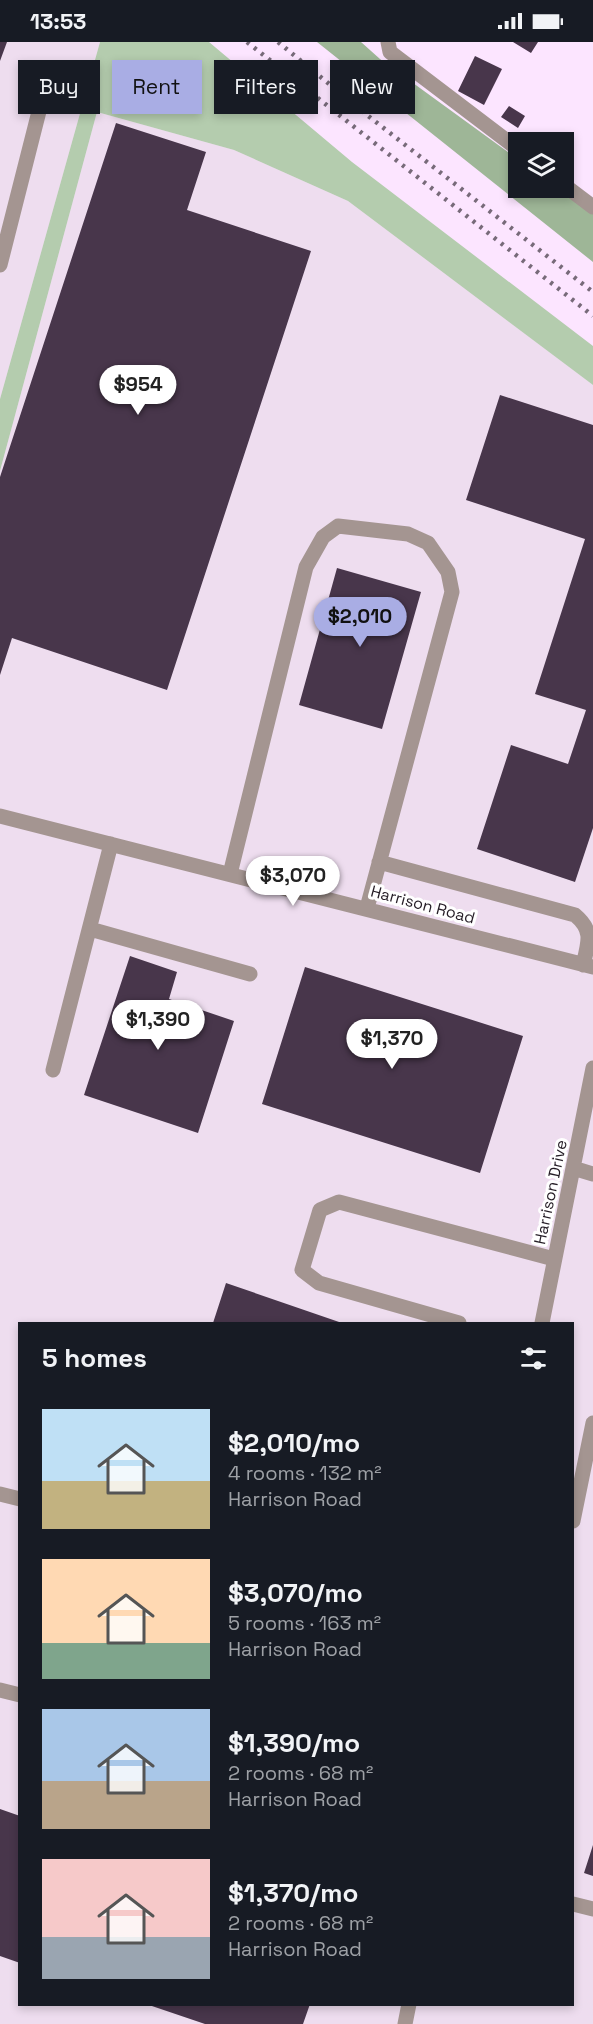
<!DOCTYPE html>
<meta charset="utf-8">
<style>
:root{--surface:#171b24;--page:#20242c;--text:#f1f3f6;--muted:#9ea1a6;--accent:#a9ade4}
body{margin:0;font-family:"Space Grotesk",sans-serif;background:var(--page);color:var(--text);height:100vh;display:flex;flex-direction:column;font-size:22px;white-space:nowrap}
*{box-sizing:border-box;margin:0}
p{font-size:20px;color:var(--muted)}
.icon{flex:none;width:33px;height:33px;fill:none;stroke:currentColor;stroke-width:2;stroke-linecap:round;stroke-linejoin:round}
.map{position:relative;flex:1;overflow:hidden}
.details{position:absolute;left:18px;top:1280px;width:556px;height:684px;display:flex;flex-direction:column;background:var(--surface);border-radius:0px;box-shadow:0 3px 9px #0003}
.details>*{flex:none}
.hud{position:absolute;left:18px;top:18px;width:558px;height:54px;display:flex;gap:12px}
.fabs{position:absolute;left:508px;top:90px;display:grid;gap:12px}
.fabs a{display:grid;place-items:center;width:66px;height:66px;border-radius:0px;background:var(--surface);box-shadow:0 3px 9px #0003;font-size:30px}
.price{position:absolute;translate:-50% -51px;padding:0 14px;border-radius:21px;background:#fff;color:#222;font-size:20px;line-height:39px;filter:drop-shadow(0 2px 3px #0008)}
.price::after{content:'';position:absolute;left:50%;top:36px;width:18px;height:14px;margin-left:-9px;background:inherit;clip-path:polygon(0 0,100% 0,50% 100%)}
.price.current{background:var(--accent);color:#111}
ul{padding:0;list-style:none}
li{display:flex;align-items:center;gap:18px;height:150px;padding:0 24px}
li span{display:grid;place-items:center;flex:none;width:168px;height:120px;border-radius:0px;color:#555}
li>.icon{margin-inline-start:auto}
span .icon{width:72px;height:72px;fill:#fffc;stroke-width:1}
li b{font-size:26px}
h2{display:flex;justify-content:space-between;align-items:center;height:72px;padding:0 24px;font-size:26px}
.pill{padding:0 21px;border-radius:0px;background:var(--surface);box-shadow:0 3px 9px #0003;font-size:21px;line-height:54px}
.pill.current{background:var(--accent);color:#111}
.status{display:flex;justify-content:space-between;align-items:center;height:42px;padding:0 30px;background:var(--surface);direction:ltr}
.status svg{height:16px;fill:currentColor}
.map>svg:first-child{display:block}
</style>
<div class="status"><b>13:53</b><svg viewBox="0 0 49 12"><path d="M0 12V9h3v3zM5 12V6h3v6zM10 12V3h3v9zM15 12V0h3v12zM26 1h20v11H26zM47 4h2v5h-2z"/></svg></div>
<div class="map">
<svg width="593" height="1982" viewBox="0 0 593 1982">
<rect width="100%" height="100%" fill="#fce5ff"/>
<path fill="#eeddef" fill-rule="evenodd" d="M0,0H100L0,357Z
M97,70L234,108L348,159L593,343V1982H0V429ZM20,1281H573V1962H20Z"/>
<path fill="#b4ccae" d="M100,0H209L352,120L593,304V343L348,159L234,108L97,70L0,429V357Z"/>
<path fill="#9eb697" d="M317,0H361L380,17L519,118V146H557L593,172V220Z"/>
<path fill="#48364b" d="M0,0H7L0,19Z
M513,0H538L531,11Z
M475,14L502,27L484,63L458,49Z
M509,64L525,74L518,86L501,75Z
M116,81L206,110L187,168L311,209L167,648L12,596L0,633V435Z
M500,353L593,383V786L575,840L477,807L511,703L568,722L586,668L535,652L585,497L466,458Z
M337,526L421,550L382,687L299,663Z
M130,914L177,930L169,957L234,979L198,1091L84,1053Z
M305,925L523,994L480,1131L262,1062Z
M226,1241L342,1281H213Z
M0,1767L20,1774V1921L0,1914Z
M593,1803V1834L584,1831Z
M146,1962H310L303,1982H205Z"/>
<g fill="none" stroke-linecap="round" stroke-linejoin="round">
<path stroke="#a49591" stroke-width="15" d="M388,0L390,10L519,108
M564,143L593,165
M0,223L49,30
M0,774L593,925
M379,820L575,873C593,888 589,899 583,923
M230,832L306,525L323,495L338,484L408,492L428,501L448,530L452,550L367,866
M90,887L250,932
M53,1028L111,802
M573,1126L593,1132
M459,1281L319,1241L302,1228L320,1168L339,1160L554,1217
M542,1281L593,1026
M0,1452L20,1457
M573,1479L593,1381
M0,1648L20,1653
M573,1862L593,1867
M405,1982L409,1962"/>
<path stroke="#776a79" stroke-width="4.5" stroke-dasharray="3 6" stroke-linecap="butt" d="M247,0L593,274
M278,0L367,73L593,250"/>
</g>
<g text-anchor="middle" stroke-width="6" stroke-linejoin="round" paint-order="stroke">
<g font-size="16" fill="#251d26" stroke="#fff">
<text transform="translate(423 862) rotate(15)" y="6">Harrison Road</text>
<text transform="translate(550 1150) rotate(-78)" y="6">Harrison Drive</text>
</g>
</g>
</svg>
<div class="fabs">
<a><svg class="icon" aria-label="layers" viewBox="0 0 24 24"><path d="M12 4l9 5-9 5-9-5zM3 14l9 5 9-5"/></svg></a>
</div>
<b class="price" style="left:138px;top:374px">$954</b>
<b class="price current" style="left:360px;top:606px">$2,010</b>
<b class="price" style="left:293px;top:865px">$3,070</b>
<b class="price" style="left:158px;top:1009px">$1,390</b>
<b class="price" style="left:392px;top:1028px">$1,370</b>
<div class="hud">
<a class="pill">Buy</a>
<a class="pill current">Rent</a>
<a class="pill">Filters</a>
<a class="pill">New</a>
</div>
<section class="details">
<h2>5 homes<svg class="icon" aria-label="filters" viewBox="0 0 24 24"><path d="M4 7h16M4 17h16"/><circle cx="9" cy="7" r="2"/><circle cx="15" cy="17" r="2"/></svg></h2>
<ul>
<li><span style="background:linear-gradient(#bfe0f5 60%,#c2b280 0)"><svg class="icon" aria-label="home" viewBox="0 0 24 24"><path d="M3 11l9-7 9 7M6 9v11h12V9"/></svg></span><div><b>$2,010/mo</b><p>4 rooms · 132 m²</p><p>Harrison Road</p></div></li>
<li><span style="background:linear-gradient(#ffd9b3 70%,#7fa58c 0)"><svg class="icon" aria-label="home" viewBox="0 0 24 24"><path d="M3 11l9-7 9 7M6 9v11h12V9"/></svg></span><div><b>$3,070/mo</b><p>5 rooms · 163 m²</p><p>Harrison Road</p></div></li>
<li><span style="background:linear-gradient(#a9c7e8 60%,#b9a48a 0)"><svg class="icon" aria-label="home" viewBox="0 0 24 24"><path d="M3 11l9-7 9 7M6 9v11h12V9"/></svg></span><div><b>$1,390/mo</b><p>2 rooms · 68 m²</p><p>Harrison Road</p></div></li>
<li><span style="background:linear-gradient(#f6c9c9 65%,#9aa5b1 0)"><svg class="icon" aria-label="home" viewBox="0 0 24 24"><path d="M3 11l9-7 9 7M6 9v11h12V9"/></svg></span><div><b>$1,370/mo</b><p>2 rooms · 68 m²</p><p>Harrison Road</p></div></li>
</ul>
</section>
</div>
